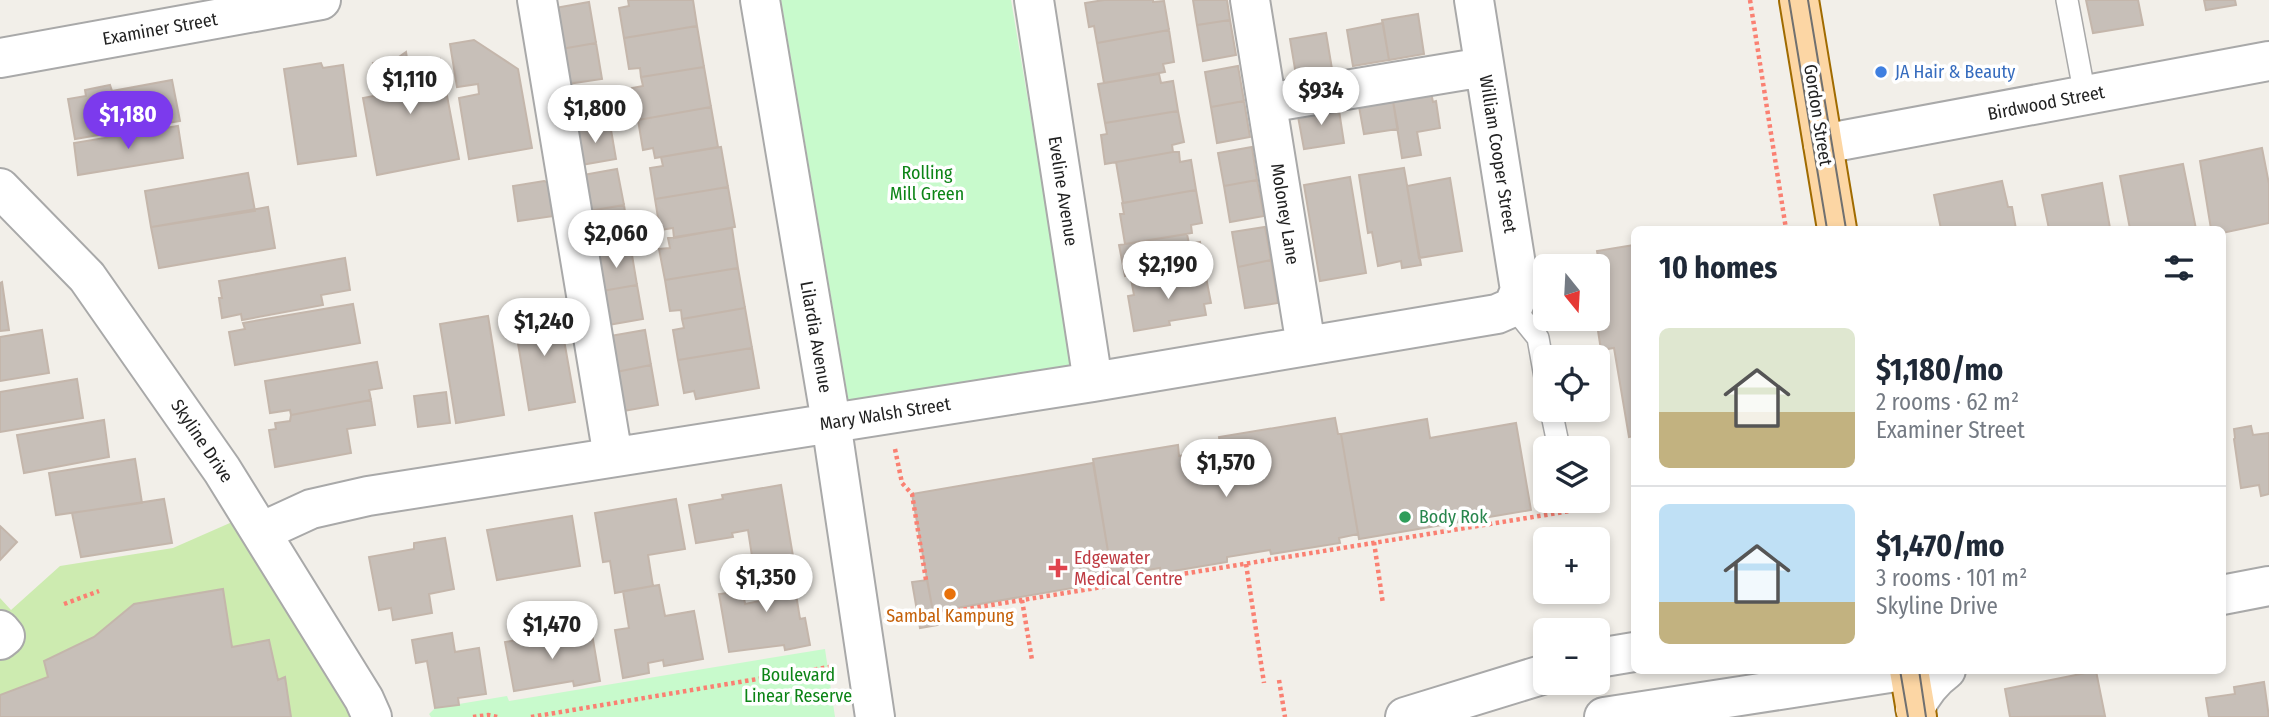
<!DOCTYPE html>
<meta charset="utf-8">
<style>
:root{--surface:#fff;--page:#f6f6f7;--text:#1f2937;--muted:#747a83;--line:#e0e1e3;--accent:#7c3aed}
body{margin:0;font-family:"Fira Sans Condensed",sans-serif;background:var(--page);color:var(--text);height:100vh;display:flex;flex-direction:column;font-size:26px;white-space:nowrap}
*{box-sizing:border-box;margin:0}
p{font-size:23px;color:var(--muted)}
.icon{flex:none;width:38px;height:38px;fill:none;stroke:currentColor;stroke-width:2;stroke-linecap:round;stroke-linejoin:round}
.map{position:relative;flex:1;overflow:hidden}
.drawer{position:absolute;left:1631px;top:226px;width:595px;height:448px;display:flex;flex-direction:column;background:var(--surface);border-radius:10px;box-shadow:0 4px 10px #0003}
.drawer>*{flex:none}
.needle{width:46px;rotate:162deg}
.controls{position:absolute;left:1533px;top:254px;display:grid;gap:14px}
.controls a{display:grid;place-items:center;width:77px;height:77px;border-radius:10px;background:var(--surface);box-shadow:0 4px 10px #0003;font-size:35px}
.price{position:absolute;translate:-50% -60px;padding:0 16px;border-radius:24px;background:#fff;color:#222;font-size:23px;line-height:46px;filter:drop-shadow(0 2px 4px #0008)}
.price::after{content:'';position:absolute;left:50%;top:42px;width:21px;height:16px;margin-left:-10px;background:inherit;clip-path:polygon(0 0,100% 0,50% 100%)}
.price.active{background:var(--accent);color:#fff}
ul{padding:0;list-style:none}
li{display:flex;align-items:center;gap:21px;height:175px;padding:0 28px}
li+li{border-top:2px solid var(--line)}
li span{display:grid;place-items:center;flex:none;width:196px;height:140px;border-radius:10px;color:#555}
li>.icon{margin-inline-start:auto}
span .icon{width:84px;height:84px;fill:#fffc;stroke-width:1}
li b{font-size:30px}
h2{display:flex;justify-content:space-between;align-items:center;height:84px;padding:0 28px;font-size:30px}
.map>svg:first-child{display:block}
</style>
<div class="map">
<svg width="2269" height="717" viewBox="0 0 2269 717">
<rect width="100%" height="100%" fill="#f2efe9"/>
<path fill="#cdebb0" d="M239,519L356,717H291L285,678L278,680L232,647L223,589L94,637L45,661L48,677L0,695V598L11,610L60,566L173,548Z"/>
<path fill="#c8facc" d="M781,0H1011L1073,366L849,404Z
M825,649L835,717H431L429,714L435,708L507,696L509,701Z"/>
<path fill="#c7bfb8" stroke="#c4b6ab" stroke-width="2" d="M628,0H693L697,26L624,38L619,8L629,6Z
M1104,0H1153V2L1164,1L1169,30L1097,43L1094,26L1089,27L1085,3Z
M1193,0H1227L1230,20L1197,25Z
M2086,0H2138L2143,25L2093,33Z
M2204,0H2235L2236,5L2206,10Z
M589,2L596,43L561,49L555,8Z
M1418,14L1424,54L1389,60L1382,20Z
M1230,20L1236,55L1203,61L1197,25Z
M1383,23L1389,60L1353,66L1347,30Z
M697,26L704,67L641,77L640,68L629,69L624,38Z
M1169,30L1174,62L1163,64L1165,72L1104,83L1097,43Z
M1326,33L1332,69L1296,75L1290,39Z
M474,40L518,69L532,148L469,159L459,98L479,94L478,84L457,87L450,44Z
M596,43L602,79L567,84L561,49Z
M406,52L408,65L440,59L459,159L377,175L363,98L379,95L373,63L396,59Z
M321,63L323,68L343,65L356,156L298,164L284,69Z
M1238,66L1244,101L1211,107L1205,72Z
M704,67L711,107L638,120L632,88L643,86L641,77Z
M1159,74L1161,83L1173,81L1178,111L1105,123L1098,84Z
M172,80L180,121L75,139L68,99L86,96L85,90L110,85L112,91Z
M1430,88L1433,102L1436,101L1440,128L1417,132L1421,155L1402,158L1392,95Z
M604,89L610,124L575,130L569,95Z
M1392,95L1398,129L1364,134L1358,101Z
M1244,101L1250,137L1217,143L1211,107Z
M1338,104L1344,143L1304,149L1297,111Z
M711,107L718,147L655,158L653,148L643,150L638,120Z
M1178,111L1184,142L1172,145L1173,152L1105,164L1101,135L1107,134L1105,123Z
M610,124L616,159L581,165L575,130Z
M178,126L183,158L78,175L74,143Z
M721,147L728,187L655,199L650,168L663,166L661,157Z
M1252,147L1257,180L1224,186L1218,153Z
M2262,148L2269,184V223L2222,233V229H2211L2200,161Z
M1173,152H1179L1180,162L1191,160L1196,190L1123,203L1116,162Z
M2183,164L2196,229H2130L2120,176Z
M1404,168L1421,265L1402,268L1401,261L1378,266L1372,232L1368,233L1359,175Z
M617,169L624,205L589,211L583,175Z
M248,173L255,211L151,227L145,191Z
M1350,177L1366,273L1320,281L1304,185Z
M1450,178L1462,251L1419,258L1407,186Z
M1257,180L1264,216L1230,222L1224,186Z
M544,181L549,183L554,216L518,221L513,186Z
M2002,181L2008,207H2012L2016,229H1941L1934,195Z
M2102,183L2110,228L2049,229L2042,195Z
M728,187L735,227L674,238L673,228L660,230L655,199Z
M1196,190L1202,223L1191,225L1192,233L1125,244L1120,214H1124L1122,203Z
M624,205L629,239L594,244L589,211Z
M268,207L275,248L159,268L151,227Z
M1265,227L1271,260L1238,267L1232,232Z
M732,228L738,268L665,280L659,249L670,248L668,238Z
M1187,234L1189,244L1200,242L1205,272L1132,284L1130,275L1125,276L1119,245Z
M1634,245V436L1629,437L1614,348L1601,350L1596,318H1598V282L1602,281L1597,251Z
M631,249L637,285L602,291L596,255Z
M345,258L350,290L321,295L323,305L242,320L241,314L222,318L219,298H222L219,281Z
M1271,260L1278,303L1245,308L1238,267Z
M738,268L745,308L682,319L681,310L670,311L665,280Z
M1205,272L1211,303L1204,304L1206,315L1169,321L1170,325L1134,331L1128,296L1134,295L1132,284Z
M2,282L9,330L0,331V283Z
M637,285L643,319L608,325L602,291Z
M353,304L360,343L235,365L229,332L245,329L243,323Z
M558,306L575,402L529,410L513,313Z
M745,308L752,348L678,360L673,330L684,328L682,319Z
M488,316L504,415L456,423L440,324Z
M42,330L49,373L0,381V337Z
M645,330L651,365L616,372L610,336Z
M752,348L759,388L696,399L694,391L684,393L678,360Z
M377,362L382,388L369,390L371,400L291,415L290,410L270,413L265,381Z
M651,365L658,405L623,411L616,372Z
M77,379L83,418L0,432V392Z
M446,392L450,423L418,427L414,396Z
M371,400L375,425L347,429L351,453L275,467L269,430L276,429L275,423L290,421L291,415Z
M1335,418L1338,434H1341L1358,534L1339,538L1340,543L1271,554L1270,550L1227,557V562L1161,573L1160,568L1112,576L1093,459L1178,445L1179,456L1191,454L1190,445L1205,442L1206,445L1220,443L1219,437Z
M1427,419L1430,438L1516,423L1531,510L1359,539L1341,434Z
M104,420L109,457L24,473L17,435Z
M2251,426L2253,435L2269,433V494L2261,496L2259,485L2241,488L2234,439L2235,438L2234,429Z
M135,459L142,503L56,515L49,473Z
M1093,463L1113,581L933,612L912,494Z
M781,485L794,562L754,569L748,530L732,533L733,537L696,543L689,505L723,499L722,495Z
M164,499L172,543L81,557L72,513Z
M676,499L685,549L648,555L653,586L615,593L610,561L603,562L595,513Z
M572,516L580,566L497,580L487,530Z
M0,526L17,542L0,560Z
M445,538L454,589L429,594L432,613L393,620L391,608L379,610L369,557L414,549V543Z
M791,563L800,619L805,618L810,645L785,650L784,645L729,652L719,594L743,591L745,604L760,601L754,569Z
M927,580L933,612H936L938,625L920,628L912,582Z
M659,585L665,616L694,611L703,659L664,666L663,660L648,663L649,673L623,678L615,630L629,628L623,591Z
M223,589L232,647L269,640L278,680L285,677L291,717H0V695L48,677L44,661L94,637L134,604Z
M571,631L572,637L592,634L600,681L574,686L573,681L514,691L505,642Z
M452,633L455,652L479,648L486,694L458,698L459,705L435,708L427,661L416,663L412,640Z
M2096,671L2105,716L2010,717L2005,689Z
M2264,682L2269,717H2209L2206,698L2235,694L2234,687Z"/>
<g fill="none" stroke-linecap="round" stroke-linejoin="round">
<defs>
<path id="service" d="M2067,0L2085,96
M1513,307L1538,338L1545,377
M1551,410L1559,448"/>
<path id="minor" d="M537,0L613,457
M760,0L831,422L875,717
M1034,0L1093,382
M1250,0L1306,346
M0,58L321,0
M1267,103L1484,67
M1823,144L2269,61
M0,188L87,277L222,470L364,699L372,717
M261,532L311,509L368,496L1093,382L1497,314L1513,307L1520,290L1474,0
M2222,595L2269,586
M0,630L5,636L0,640
M1598,658L1634,652
M1915,708C1923,692 1932,680 1946,670
M1405,717L1545,674
M1604,717L1909,670"/>
<path id="primary" d="M1799,0L1837,229
M1909,670L1917,717"/>
</defs>
<use href="#service" stroke="#a9a9a9" stroke-width="24"/>
<use href="#minor" stroke="#a9a9a9" stroke-width="42"/>
<use href="#primary" stroke="#a06b00" stroke-width="42"/>
<path stroke="#fa8072" stroke-width="4.5" stroke-dasharray="3.5 3.5" stroke-linecap="butt" d="M1750,0L1786,229
M895,449L902,483L912,494L926,580
M1374,542L1383,604
M1246,564L1264,683
M1022,600L1032,660
M64,604L99,591
M936,614L1570,511
M1279,680L1285,717
M473,717L488,715L498,717
M531,717L829,667"/>
<use href="#service" stroke="#fff" stroke-width="21"/>
<use href="#minor" stroke="#fff" stroke-width="38"/>
<use href="#primary" stroke="#fcd6a4" stroke-width="38"/>
<path stroke="#707070" stroke-width="2" d="M1789,0L1827,229
M1808,0L1846,229
M1900,670L1908,717
M1919,670L1926,717"/>
</g>
<circle fill="#3f7fe0" stroke="#fff" stroke-width="2.5" cx="1881" cy="72" r="7"/>
<circle fill="#2e9e5b" stroke="#fff" stroke-width="2.5" cx="1405" cy="517" r="7"/>
<path fill="#e0444e" stroke="#fff" stroke-width="2.5" d="M1054.5 557.5h7v7h7v7h-7v7h-7v-7h-7v-7h7z"/>
<circle fill="#e8710a" stroke="#fff" stroke-width="2.5" cx="950" cy="594" r="7"/>
<g text-anchor="middle" stroke-width="7" stroke-linejoin="round" paint-order="stroke">
<g font-size="18" fill="#222" stroke="#fff">
<text transform="translate(160 29) rotate(-10)" y="6">Examiner Street</text>
<text transform="translate(2046 103) rotate(-11)" y="6">Birdwood Street</text>
<text transform="translate(1818 115) rotate(81)" y="6">Gordon Street</text>
<text transform="translate(1498 154) rotate(81)" y="6">William Cooper Street</text>
<text transform="translate(1063 191) rotate(81)" y="6">Eveline Avenue</text>
<text transform="translate(1285 214) rotate(81)" y="6">Moloney Lane</text>
<text transform="translate(816 337) rotate(80)" y="6">Lilardia Avenue</text>
<text transform="translate(885 414) rotate(-9)" y="6">Mary Walsh Street</text>
<text transform="translate(202 441) rotate(56)" y="6">Skyline Drive</text>
</g>
<g font-size="18" fill="#366cbe" stroke="#fff" text-anchor="start">
<text x="1895" y="78">JA Hair &amp; Beauty</text>
</g>
<g font-size="18" fill="#0c8416" stroke="#fff">
<text x="927" y="179">Rolling<tspan x="927" dy="21">Mill Green</tspan></text>
<text x="798" y="681">Boulevard<tspan x="798" dy="21">Linear Reserve</tspan></text>
</g>
<g font-size="18" fill="#27864d" stroke="#fff" text-anchor="start">
<text x="1419" y="523">Body Rok</text>
</g>
<g font-size="18" fill="#be3a42" stroke="#fff" text-anchor="start">
<text x="1074" y="564">Edgewater<tspan x="1074" dy="21">Medical Centre</tspan></text>
</g>
<g font-size="18" fill="#c56008" stroke="#fff">
<text x="950" y="622">Sambal Kampung</text>
</g>
</g>
</svg>
<div class="controls">
<a><svg class="needle" viewBox="-14 -14 28 28"><path d="M0-13l5 13h-10z" fill="#e53935"/><path d="M0 13l5-13h-10z" fill="#747a83"/></svg></a>
<a><svg class="icon" aria-label="locate" viewBox="0 0 24 24"><circle cx="12" cy="12" r="6"/><path d="M12 2v4M12 18v4M2 12h4M18 12h4"/></svg></a>
<a><svg class="icon" aria-label="layers" viewBox="0 0 24 24"><path d="M12 4l9 5-9 5-9-5zM3 14l9 5 9-5"/></svg></a>
<a>+</a>
<a>−</a>
</div>
<b class="price" style="left:410px;top:116px">$1,110</b>
<b class="price" style="left:1321px;top:127px">$934</b>
<b class="price" style="left:595px;top:145px">$1,800</b>
<b class="price active" style="left:128px;top:151px">$1,180</b>
<b class="price" style="left:616px;top:270px">$2,060</b>
<b class="price" style="left:1168px;top:301px">$2,190</b>
<b class="price" style="left:544px;top:358px">$1,240</b>
<b class="price" style="left:1226px;top:499px">$1,570</b>
<b class="price" style="left:766px;top:614px">$1,350</b>
<b class="price" style="left:552px;top:661px">$1,470</b>
<section class="drawer">
<h2>10 homes<svg class="icon" aria-label="filters" viewBox="0 0 24 24"><path d="M4 7h16M4 17h16"/><circle cx="9" cy="7" r="2"/><circle cx="15" cy="17" r="2"/></svg></h2>
<ul>
<li><span style="background:linear-gradient(#dfe7d0 60%,#c2b280 0)"><svg class="icon" aria-label="home" viewBox="0 0 24 24"><path d="M3 11l9-7 9 7M6 9v11h12V9"/></svg></span><div><b>$1,180/mo</b><p>2 rooms · 62 m²</p><p>Examiner Street</p></div></li>
<li><span style="background:linear-gradient(#bfe0f5 70%,#c2b280 0)"><svg class="icon" aria-label="home" viewBox="0 0 24 24"><path d="M3 11l9-7 9 7M6 9v11h12V9"/></svg></span><div><b>$1,470/mo</b><p>3 rooms · 101 m²</p><p>Skyline Drive</p></div></li>
</ul>
</section>
</div>
